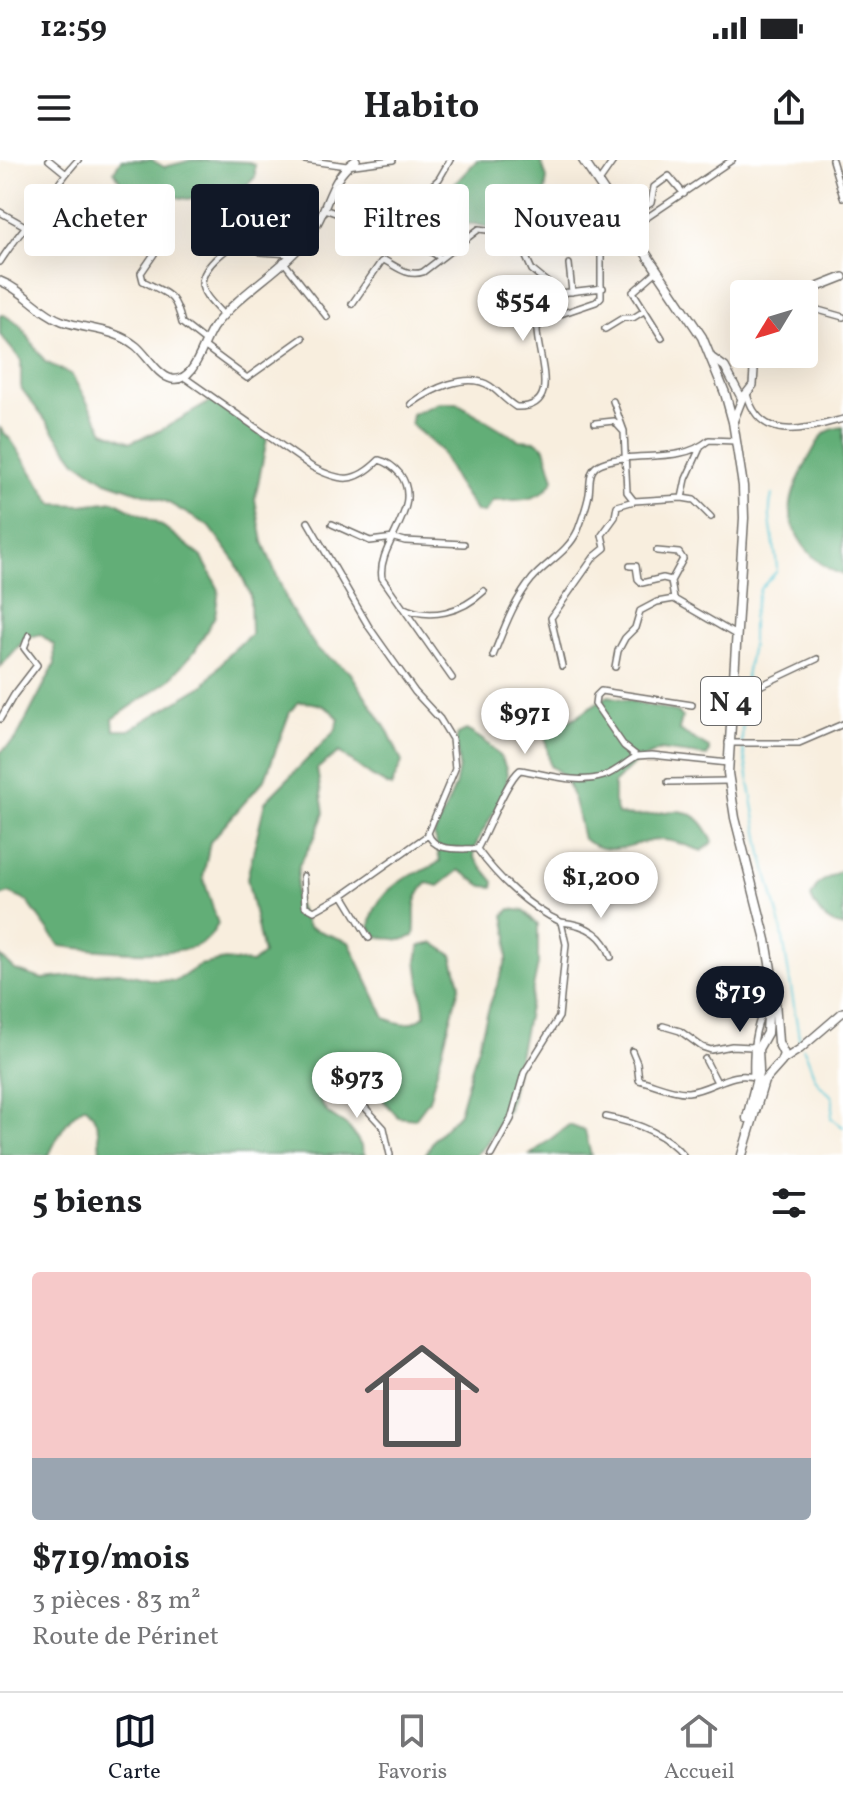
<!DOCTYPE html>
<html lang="fr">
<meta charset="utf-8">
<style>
:root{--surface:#fff;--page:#f2f2f2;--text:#202124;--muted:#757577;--line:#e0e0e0;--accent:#111827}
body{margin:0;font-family:Vollkorn,serif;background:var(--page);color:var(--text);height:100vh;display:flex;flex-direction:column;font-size:30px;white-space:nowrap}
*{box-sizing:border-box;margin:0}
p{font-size:26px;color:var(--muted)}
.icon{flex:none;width:44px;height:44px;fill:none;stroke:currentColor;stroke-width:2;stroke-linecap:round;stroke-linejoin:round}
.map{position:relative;height:995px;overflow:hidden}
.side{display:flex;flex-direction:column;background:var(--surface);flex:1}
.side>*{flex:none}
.top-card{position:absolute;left:24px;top:24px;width:796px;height:72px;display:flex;gap:16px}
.needle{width:52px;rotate:232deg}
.tools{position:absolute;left:730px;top:120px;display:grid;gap:16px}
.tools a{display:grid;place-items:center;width:88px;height:88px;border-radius:8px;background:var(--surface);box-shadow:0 8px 32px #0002;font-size:40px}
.price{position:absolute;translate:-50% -68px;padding:0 18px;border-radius:28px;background:#fff;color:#222;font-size:26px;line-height:52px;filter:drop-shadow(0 2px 4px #0008)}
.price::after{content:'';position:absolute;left:50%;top:48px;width:24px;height:18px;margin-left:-12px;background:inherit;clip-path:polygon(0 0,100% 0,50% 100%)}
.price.active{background:var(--accent);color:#fff}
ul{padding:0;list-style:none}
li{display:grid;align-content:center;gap:16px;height:424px;padding:0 32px}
li span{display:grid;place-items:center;height:248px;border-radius:8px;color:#555}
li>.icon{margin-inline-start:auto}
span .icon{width:144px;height:144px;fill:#fffc;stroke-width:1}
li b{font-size:34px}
h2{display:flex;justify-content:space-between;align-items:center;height:96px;padding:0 32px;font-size:34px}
.tag{padding:0 28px;border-radius:8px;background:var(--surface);box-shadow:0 8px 32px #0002;font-size:28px;line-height:72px}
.tag.active{background:var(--accent);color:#fff}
.status{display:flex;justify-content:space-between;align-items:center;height:56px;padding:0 40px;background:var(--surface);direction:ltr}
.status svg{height:22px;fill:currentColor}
header{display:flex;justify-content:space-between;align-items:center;height:104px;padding:0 32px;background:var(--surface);font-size:36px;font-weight:700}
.dock{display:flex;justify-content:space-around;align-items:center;height:112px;border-top:2px solid var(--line);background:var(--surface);font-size:22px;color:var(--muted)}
.dock a{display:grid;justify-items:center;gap:4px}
.dock .active{color:var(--accent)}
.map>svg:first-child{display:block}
</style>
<div class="status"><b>12:59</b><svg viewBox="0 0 49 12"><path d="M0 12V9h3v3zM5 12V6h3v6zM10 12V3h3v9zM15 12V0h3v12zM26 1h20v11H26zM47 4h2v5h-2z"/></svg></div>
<header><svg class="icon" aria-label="menu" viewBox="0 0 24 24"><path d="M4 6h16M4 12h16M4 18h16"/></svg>Habito<svg class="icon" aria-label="share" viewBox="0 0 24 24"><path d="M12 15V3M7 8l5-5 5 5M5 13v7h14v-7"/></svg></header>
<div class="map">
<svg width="843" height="995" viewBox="0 0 843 995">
<rect width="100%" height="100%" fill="#fff"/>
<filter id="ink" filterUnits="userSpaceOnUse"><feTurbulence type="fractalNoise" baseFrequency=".0125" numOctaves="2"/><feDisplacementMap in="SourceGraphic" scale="16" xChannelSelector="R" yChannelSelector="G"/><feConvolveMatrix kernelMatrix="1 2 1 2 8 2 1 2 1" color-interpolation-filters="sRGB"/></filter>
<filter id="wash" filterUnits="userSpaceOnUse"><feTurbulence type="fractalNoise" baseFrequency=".006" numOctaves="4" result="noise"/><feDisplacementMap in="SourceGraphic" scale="32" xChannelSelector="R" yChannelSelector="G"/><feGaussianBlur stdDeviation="1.8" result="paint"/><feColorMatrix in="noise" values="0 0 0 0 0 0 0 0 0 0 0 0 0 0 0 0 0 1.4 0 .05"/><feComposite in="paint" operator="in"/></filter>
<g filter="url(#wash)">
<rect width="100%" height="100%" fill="#f8eede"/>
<path fill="#62ae77" stroke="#466c51" stroke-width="2" d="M121,0H152L164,7L192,0L249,2L255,5V17L247,25L188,39L143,31L121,23L114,11Z
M477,0H540L547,18L542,53L518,74L475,64L418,63Z
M0,155H4L21,166L45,202L71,214L104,271L131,282L161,270L212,241L267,279L255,339L263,382L290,448L317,489L350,512L389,573L402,602L391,627L371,616L339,592L317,609L324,653L315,677L299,705L295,739L308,767L349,782L385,858C402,865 410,867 425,855L417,801L420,786L434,783L452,795L460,824L429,940L415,959L398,957L362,916L342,902C314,906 311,934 328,953C334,959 343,962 349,968C355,975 362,987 365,995H100C99,978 100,958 85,946C67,957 58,976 49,995H0V796L15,810L42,819L119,812L153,820L176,821L200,805L225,800L252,803L263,794L247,718L265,642L335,571L339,559C328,545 316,542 298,542L290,552L265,619L210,682L203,717L218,764C213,772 210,778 202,783C175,799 92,790 60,786L27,741L9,733L0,736V593L16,579L55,504L54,485L40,474L25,479L0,507V268L11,280L53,344L81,345L114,341L164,367L202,397L219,430L215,456L195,491L169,520L113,559L114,570H129L204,525L228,495L251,474L250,434L235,401L210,367L165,341L106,321L76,301L21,228V200L0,175Z
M439,243H457L519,280L536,281L545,288L554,319C540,344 519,339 493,341L484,353L476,351L455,320L440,290L411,264L412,254Z
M843,267V415C814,406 784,371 792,338C795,325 802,311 809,298C819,281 821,269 843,267Z
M609,536L678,552L682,557L679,570L709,588V592L707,596L660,590L636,602L614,623V642L618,654C659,664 689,627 713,682L702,691C690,687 676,681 664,680C630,679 616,702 583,679C577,656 574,617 550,606L545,575C558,556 563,566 576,557C588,549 596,542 609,536Z
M466,570C482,578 507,595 507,616C508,627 497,647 491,657C484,671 474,681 474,697L494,722L493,727L483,726L459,710L439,726L427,723C408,745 418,753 414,776L402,780L378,777L370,767C372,746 386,730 404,719C415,712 430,710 440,701L434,675L455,627L459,606L456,582L458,574Z
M843,709V767C826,763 818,753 811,737L818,724Z
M510,749L524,751L538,765V804L508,949L484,987L475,995H425L434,979L459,953L490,844L507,799L508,776L504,755Z
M569,965L585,971L591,995H530Z"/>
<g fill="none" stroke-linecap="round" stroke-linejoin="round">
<path stroke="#5ec9d7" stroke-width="2" d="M772,335C765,358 777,387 777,411L760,429L752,458V484L743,533L742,583L762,694L781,766L800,883
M803,888C809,898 811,910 816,919C826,938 838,927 831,958L843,967"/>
</g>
</g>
<g filter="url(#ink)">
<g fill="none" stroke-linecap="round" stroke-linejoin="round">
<defs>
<path id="street" d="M49,0L65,13
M305,0L347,6L393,0
M832,0L843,37
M598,23L614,0
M423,34L439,19L450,0
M324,49L341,55L381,91
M624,51L642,60
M0,52L25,66
M619,54L637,43L646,46L651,43L654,27L669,16L684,34
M630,69L732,0
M130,70L154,94L141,113L143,121C169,135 175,133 182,163L205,181
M401,73L441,98
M283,101L327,157
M0,102C15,78 33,58 50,35C60,23 67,11 78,0
M569,104L572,132
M657,111L633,132L662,178
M352,144L381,102L384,100C397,107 408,117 423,112L479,69L495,71L517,82L521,86L532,110L560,133L603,128
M804,146L843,157
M223,155C216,146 202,135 202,123C203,104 231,86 245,77L261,92L291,94
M605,169L623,158H633L644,151
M204,186L247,218L303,178
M184,217L312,307C341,322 355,324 379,300C388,302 394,307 400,314C425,348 376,385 382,418L452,518
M747,234C760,284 805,269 843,259
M613,241L624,271
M411,244C430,230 467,211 490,226C499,232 506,241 516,247C564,249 536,195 537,168L546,159L596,142L601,137V69L615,48
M595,263L614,261L624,272L627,332L634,341L682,338L694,340L711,357
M682,338L686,319L700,288
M308,362L369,467L415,532L440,559L452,579L455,609L428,673C434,693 459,688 477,689C498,718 528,747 561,762L566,784L559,857L524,913L511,959L491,995
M332,364L370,381L394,378L405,381L464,384
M657,391L679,393L683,399L671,421L674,439L736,475
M630,406H636L638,419L642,423L663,418L671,420
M402,447C430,461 462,452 484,431
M493,496C504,469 513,442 532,419C547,402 568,392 578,370C582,359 587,346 589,334C591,322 587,309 602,303C636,290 679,305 709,280L735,281
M562,506L551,458L594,397L605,388L602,375L615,357L617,346L634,341
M615,507L618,491L625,478L635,468L640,451L657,442L674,439
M732,539L817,499
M692,545L601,531L596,536L595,544L624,586L637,596L652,595L728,603
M0,559L14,535L37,505L24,488L29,475
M728,583H799L843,564
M668,622L729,621
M477,689C488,670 506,621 520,610C547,614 577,625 604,616C616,612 626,602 637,596
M303,716L305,746L314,751L343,735L428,675
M343,735L369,778
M561,762C584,764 604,773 611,797
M663,866L680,871L702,887L711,890L732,886L752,887
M632,891L637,903L639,920C653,923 673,933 688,932C712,930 731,909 756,918
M705,899L717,922
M753,917C752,890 754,869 766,844
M347,919L360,942L384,968L390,995
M606,957C633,962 665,973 683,995"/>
<path id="secondary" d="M0,121C24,130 38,152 62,161C87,170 114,168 136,186C147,195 158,216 172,219C196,223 203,179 215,165C242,130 287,108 312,72C329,47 330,17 356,0
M800,134L843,117
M711,197L725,207L742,239
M733,262L742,239L753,225L755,194
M783,900L800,889L843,852"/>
<path id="primary" d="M583,0L702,177L725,233L733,262L743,326L744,358L728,613L735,658L766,780L774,827L778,882L784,894L781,902L764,921L742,995
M747,958L759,910L758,889L767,873L770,820"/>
</defs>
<use href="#street" stroke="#736f6a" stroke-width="8"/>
<use href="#secondary" stroke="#736f6a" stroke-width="10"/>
<use href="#primary" stroke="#736f6a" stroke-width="11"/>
<use href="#street" stroke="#fff" stroke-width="5"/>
<use href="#secondary" stroke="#fff" stroke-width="7"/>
<use href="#primary" stroke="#fff" stroke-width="8"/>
</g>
</g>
<g text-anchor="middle" stroke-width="6" stroke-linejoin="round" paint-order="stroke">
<rect fill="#fff" stroke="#6b6b6b" stroke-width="2" x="701" y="517" width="60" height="48" rx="6"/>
<g font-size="28" font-weight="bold" fill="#2b2b2b">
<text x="731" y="551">N 4</text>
</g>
</g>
</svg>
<div class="tools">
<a><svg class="needle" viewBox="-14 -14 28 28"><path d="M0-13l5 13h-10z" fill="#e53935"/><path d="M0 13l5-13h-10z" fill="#757577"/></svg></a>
</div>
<b class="price" style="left:523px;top:183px">$554</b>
<b class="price" style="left:525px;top:596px">$971</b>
<b class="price" style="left:601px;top:760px">$1,200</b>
<b class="price active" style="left:740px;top:874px">$719</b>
<b class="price" style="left:357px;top:960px">$973</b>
<div class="top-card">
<a class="tag">Acheter</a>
<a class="tag active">Louer</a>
<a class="tag">Filtres</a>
<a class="tag">Nouveau</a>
</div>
</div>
<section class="side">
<h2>5 biens<svg class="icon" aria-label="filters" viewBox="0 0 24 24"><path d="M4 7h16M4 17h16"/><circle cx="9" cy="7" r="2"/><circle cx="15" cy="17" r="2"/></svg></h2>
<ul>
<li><span style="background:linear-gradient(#f6c9c9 75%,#9aa5b1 0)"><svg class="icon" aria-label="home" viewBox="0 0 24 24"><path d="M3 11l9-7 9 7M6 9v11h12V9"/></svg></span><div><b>$719/mois</b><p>3 pièces · 83 m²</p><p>Route de Périnet</p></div></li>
</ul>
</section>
<nav class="dock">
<a class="active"><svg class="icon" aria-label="map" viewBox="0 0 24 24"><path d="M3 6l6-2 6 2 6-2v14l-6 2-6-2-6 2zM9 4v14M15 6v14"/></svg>Carte</a>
<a><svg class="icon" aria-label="saved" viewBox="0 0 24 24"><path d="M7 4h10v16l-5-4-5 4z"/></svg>Favoris</a>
<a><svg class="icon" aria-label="home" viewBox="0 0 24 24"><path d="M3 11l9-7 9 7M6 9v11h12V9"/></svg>Accueil</a>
</nav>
